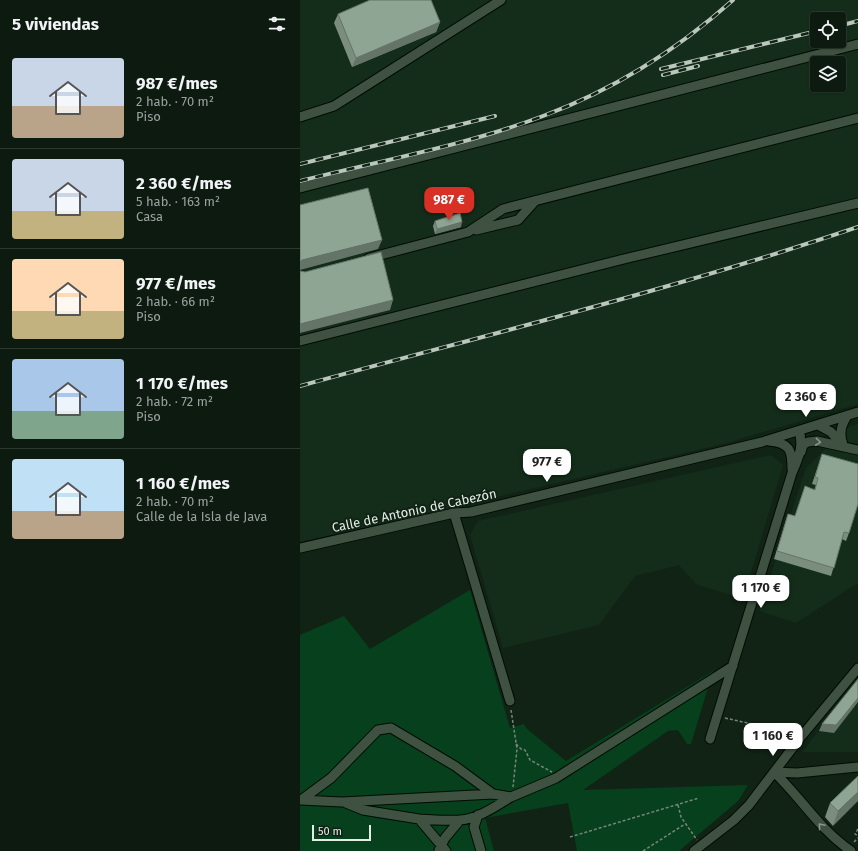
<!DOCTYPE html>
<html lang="es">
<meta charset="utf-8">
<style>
:root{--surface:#0d1a10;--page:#162319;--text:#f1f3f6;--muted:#9aa19f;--line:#2d3830;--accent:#d93025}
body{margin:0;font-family:"Fira Sans",sans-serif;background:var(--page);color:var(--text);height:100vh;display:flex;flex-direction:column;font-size:15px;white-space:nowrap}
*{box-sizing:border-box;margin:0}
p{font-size:13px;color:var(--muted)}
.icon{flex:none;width:22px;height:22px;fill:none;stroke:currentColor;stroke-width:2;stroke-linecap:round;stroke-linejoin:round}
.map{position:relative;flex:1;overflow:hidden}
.panel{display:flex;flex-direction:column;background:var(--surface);width:300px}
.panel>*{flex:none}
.controls{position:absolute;left:510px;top:12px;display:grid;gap:8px}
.controls a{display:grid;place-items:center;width:36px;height:36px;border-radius:4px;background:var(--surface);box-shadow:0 1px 3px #0004,0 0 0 1px var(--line);font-size:20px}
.scale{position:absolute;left:12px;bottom:10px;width:59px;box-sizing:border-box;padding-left:4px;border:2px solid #e2ede3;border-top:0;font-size:11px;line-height:14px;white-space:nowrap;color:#e2ede3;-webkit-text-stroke:3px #112315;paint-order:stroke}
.price{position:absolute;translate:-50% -34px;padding:0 9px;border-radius:8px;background:#fff;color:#222;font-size:13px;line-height:26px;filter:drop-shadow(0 1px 2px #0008)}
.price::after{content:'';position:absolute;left:50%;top:24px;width:12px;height:9px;margin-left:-6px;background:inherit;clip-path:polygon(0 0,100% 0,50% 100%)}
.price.selected{background:var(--accent);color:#fff}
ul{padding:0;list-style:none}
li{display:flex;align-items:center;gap:12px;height:100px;padding:0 12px}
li+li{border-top:1px solid var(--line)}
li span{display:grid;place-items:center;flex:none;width:112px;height:80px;border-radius:4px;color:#555}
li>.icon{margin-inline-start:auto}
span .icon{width:48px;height:48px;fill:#fffc;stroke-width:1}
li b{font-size:17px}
h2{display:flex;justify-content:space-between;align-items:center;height:48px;padding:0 12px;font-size:17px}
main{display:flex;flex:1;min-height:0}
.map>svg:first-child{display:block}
</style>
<main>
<section class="panel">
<h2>5 viviendas<svg class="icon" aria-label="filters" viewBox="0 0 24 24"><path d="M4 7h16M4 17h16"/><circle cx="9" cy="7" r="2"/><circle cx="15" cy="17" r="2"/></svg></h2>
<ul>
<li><span style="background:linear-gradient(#c9d6e8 60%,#b9a48a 0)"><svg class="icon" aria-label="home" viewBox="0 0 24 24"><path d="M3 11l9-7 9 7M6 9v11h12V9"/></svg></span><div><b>987 €/mes</b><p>2 hab. · 70 m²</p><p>Piso</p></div></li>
<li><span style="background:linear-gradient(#c9d6e8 65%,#c2b280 0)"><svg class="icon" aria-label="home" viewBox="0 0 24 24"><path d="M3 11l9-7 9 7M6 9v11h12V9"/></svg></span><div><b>2 360 €/mes</b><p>5 hab. · 163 m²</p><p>Casa</p></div></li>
<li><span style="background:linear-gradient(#ffd9b3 65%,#c2b280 0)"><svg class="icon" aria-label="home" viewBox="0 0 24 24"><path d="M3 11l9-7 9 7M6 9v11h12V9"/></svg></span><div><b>977 €/mes</b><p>2 hab. · 66 m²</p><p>Piso</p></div></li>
<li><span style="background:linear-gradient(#a9c7e8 65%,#7fa58c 0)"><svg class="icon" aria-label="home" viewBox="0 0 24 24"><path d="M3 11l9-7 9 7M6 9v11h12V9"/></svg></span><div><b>1 170 €/mes</b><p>2 hab. · 72 m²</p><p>Piso</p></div></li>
<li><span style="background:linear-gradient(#bfe0f5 65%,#b9a48a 0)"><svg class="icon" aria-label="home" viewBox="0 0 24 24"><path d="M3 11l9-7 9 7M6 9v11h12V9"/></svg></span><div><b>1 160 €/mes</b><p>2 hab. · 70 m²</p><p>Calle de la Isla de Java</p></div></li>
</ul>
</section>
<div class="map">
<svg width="558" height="851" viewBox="0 0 558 851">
<rect width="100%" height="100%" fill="#112315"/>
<path fill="#142d1a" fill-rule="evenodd" d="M0,0H558V404L423,444L0,543ZM517,19H539V41H517ZM517,63H539V85H517Z
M558,424V583L496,623L459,611L506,468L547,428Z
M471,455L483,465L443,599L396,584L379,565L335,576L299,625L203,648L170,535L178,521Z
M558,683V752H502L519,731Z"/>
<path fill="#06401c" d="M170,590L210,728L224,724L226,728L266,761L413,671L391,744H387L378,730L368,731L283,790L448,785L438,801L379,851H277L268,803L185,818L194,851H0V635L44,616L70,649Z"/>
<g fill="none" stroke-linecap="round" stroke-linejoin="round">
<defs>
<path id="minor" d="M0,117L34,106L201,0
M0,188L558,44
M176,230L218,220L235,201
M69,258L168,232L203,209L558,118
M0,341L328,258L558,203
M518,425L531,432L543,446
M469,441C490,443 492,450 492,469
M543,445C539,433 541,426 547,416
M501,452L503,445L508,442L517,441L558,450
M154,513L210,701
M0,548L154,513L171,512L462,442L558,412
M410,739L492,473C498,459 504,446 499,431
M474,772C502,799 519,829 551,851
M474,772L497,773L558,767
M0,800L42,802L193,794L211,797L256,778L433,666
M1,800L31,778L78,730L91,728L155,766L193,794
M46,803L63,810L119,819L146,851
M178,815L174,827L181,851
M119,819C132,820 146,821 160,820C178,819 196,806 211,797
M139,850L145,838L160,820
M394,851L434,820L449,805L500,738L558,668"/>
</defs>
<use href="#minor" stroke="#000c03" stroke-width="11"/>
<path stroke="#78867a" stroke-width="1.5" stroke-dasharray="3 2" stroke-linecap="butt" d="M211,710L217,749L213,787
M425,718L470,728L490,736
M478,733L484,743
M216,744L221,749L225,750L230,760L252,772
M378,805L381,817L397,840
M558,829L555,834L558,836
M270,837L399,798
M554,842L558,838
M343,851L385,824"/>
<use href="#minor" stroke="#3f5242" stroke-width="9"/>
<defs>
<path id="rail" d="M539,26L558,21
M361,69L517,31
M363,75L398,66
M0,164L195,116
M0,181C79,161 167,145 243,116C313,90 377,50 433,0
M0,386C186,335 375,289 558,227"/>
</defs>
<use href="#rail" stroke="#bac7bc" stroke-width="4"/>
<use href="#rail" stroke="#112315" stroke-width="2.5" stroke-dasharray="8" stroke-linecap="butt"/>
</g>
<path fill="#7b8e7e" d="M38,14L140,22L136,32L52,67L34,23Z
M135,221L161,227L135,234L133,226Z
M522,454L549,533L546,541L542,539L531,576L474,559L488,514L495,516L514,490L516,485L512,484Z
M558,776L533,826L525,817L530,803Z"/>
<path fill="#647467" d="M140,22L136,32L52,67L56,58Z
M162,222L161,227L135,234L137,229Z
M82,240L78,249L0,270V262L2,260Z
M93,300L90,310L0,333V324Z
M558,698V702L534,733L519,731L522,724Z
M558,792V801L533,826L538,811Z"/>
<path fill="#8fa593" stroke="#647467" d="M70,0H131L140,22L56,58L38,14Z
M68,188L82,240L2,260L0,262V205Z
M160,213L162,222L137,229L135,221Z
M81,252L93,300L0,324V271L5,272Z
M522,454L558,464V504L549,533L544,532L534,568L477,551L488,514L495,516L505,486L515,490L518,478L515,477Z
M558,679V698L536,725L522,724Z
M558,776V792L538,811L530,803Z"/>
<defs><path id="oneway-chevron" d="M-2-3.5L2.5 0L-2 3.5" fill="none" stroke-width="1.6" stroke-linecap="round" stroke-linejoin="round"/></defs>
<g stroke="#88988a">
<use href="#oneway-chevron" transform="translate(518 442) rotate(6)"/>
<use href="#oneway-chevron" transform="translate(521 826) rotate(-130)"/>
</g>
<g text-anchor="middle" stroke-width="4" stroke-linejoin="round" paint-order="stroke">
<g font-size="13" fill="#e2ede3" stroke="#112315">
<text transform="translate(114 510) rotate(-12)" y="5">Calle de Antonio de Cabezón</text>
</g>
</g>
</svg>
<div class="controls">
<a><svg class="icon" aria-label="locate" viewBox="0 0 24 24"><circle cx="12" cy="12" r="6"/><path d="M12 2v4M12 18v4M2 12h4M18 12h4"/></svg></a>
<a><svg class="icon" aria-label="layers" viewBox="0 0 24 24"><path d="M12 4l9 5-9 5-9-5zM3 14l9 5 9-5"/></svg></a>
</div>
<div class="scale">50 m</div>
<b class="price selected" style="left:149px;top:221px">987 €</b>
<b class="price" style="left:506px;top:418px">2 360 €</b>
<b class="price" style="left:247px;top:483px">977 €</b>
<b class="price" style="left:461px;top:609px">1 170 €</b>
<b class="price" style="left:473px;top:757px">1 160 €</b>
</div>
</main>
